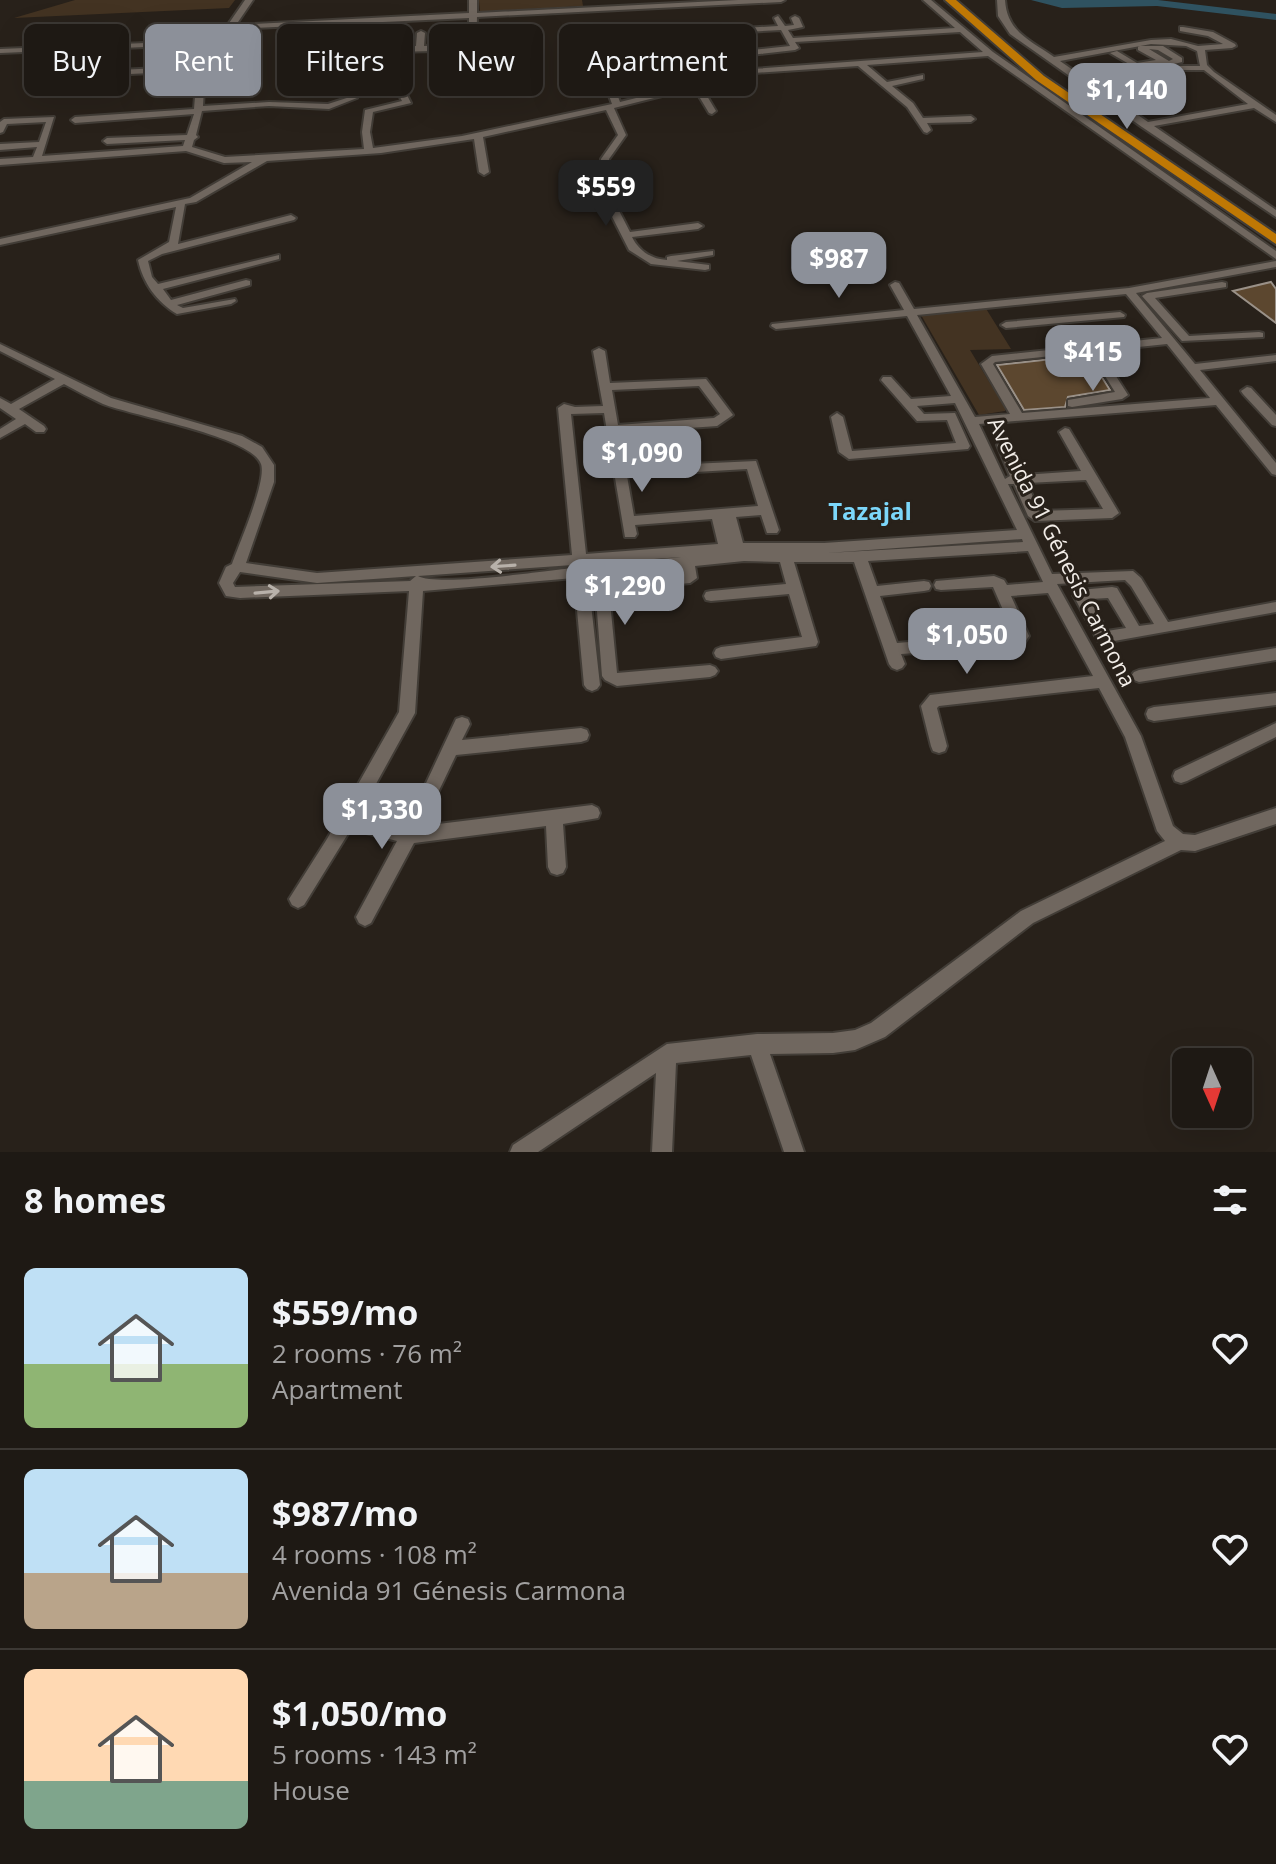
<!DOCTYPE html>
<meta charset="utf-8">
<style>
:root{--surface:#1e1914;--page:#2b2622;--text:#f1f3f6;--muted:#a1a0a0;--line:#3c3834;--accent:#8c9099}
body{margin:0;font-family:"Open Sans",sans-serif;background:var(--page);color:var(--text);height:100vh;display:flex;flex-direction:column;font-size:30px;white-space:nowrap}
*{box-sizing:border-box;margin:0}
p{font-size:26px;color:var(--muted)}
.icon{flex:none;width:44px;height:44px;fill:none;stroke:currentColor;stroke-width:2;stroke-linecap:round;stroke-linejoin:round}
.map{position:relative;height:1152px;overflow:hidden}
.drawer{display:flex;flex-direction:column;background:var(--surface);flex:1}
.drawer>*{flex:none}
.banner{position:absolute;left:24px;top:24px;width:800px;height:72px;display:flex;gap:16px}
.needle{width:52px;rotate:177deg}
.buttons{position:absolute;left:1172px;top:1048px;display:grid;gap:16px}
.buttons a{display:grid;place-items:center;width:80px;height:80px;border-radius:12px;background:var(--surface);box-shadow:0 8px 32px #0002,0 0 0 2px var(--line);font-size:40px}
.price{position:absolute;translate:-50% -68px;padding:0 18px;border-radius:16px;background:var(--accent);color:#fff;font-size:26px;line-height:52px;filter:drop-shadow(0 2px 4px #0008)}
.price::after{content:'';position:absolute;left:50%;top:48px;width:24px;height:18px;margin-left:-12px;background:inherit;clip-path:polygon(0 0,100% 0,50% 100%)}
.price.active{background:#222;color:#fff}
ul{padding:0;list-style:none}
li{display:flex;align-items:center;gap:24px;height:200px;padding:0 24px}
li+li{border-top:2px solid var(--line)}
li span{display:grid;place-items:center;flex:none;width:224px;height:160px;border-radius:12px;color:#555}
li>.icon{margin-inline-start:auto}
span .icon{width:96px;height:96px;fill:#fffc;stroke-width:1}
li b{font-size:34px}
h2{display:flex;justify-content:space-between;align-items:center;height:96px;padding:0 24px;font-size:34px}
.pill{padding:0 28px;border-radius:12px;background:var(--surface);box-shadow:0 8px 32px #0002,0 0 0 2px var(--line);font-size:28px;line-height:72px}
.pill.active{background:var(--accent);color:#fff}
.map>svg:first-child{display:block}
</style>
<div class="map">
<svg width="1276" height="1152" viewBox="0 0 1276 1152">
<rect width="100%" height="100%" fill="#28211a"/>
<path fill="#433322" d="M75,0H235L229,8L14,18Z
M479,0H582L583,6L480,12Z
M985,307L1011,349L970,350L1005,408V411L979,415L921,315L925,311Z"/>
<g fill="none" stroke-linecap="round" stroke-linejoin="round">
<path fill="#2f5260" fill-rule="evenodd" d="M1031,0H1158L1276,14V20L1157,6L1062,8Z"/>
</g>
<path fill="#5c472f" stroke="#9a9188" stroke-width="2" d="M1271,282L1276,289V323L1233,291Z
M1088,355L1110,390L1068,397L1065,407L1024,410L997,365Z"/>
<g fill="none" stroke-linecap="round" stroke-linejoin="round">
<defs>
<path id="minor" d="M245,0H253L236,25L469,13V0H477V13L738,0H785L781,2L477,17L476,50L393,52L387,80L383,82L379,80L385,52L344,53H341V49L416,46L417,33L421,31L425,33L424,46L450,45L451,32L455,30L459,32L458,45H469V18L233,29L205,70L203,106L269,102L328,104L353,96L357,98L329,109L269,106L202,111L196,135L198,137L194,140L192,147L225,157L364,149L362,132L365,110L402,101L396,89L400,87L404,89L411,103L373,112L370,132L373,148L462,136L612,104L584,26L588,24L592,26L620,102L681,87L654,46L658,44H661L688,85L692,81L699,82L753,69L983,52L960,32L795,42L799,48L795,50L696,61L703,70L699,72L687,61L681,47H687L693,56L790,46L781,30L605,40H602L596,28L603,26L608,36L778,26L774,18L778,16L785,26L794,25L791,18L795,16L799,18L803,27L788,30L793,38L955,28L923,0H931L993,52L1276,251V259L988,56L867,65L887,82L923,75V79L892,86L913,103L923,118L971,116L975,119L971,122L927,123L931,130L927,133L924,132L907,107L858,66L753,73L701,86L716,111L712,114L709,113L694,88L614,108L626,135L609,159L612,197L630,232L698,223L703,226L698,229L632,237C639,251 651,259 667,260V257L671,256L713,251V255L677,261L709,265V269L705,270L651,264L629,250L602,197L601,159L618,135L606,110L483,137L489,172L484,175L479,172L474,139L381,153L267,161L196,202L185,204L178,244L291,215L296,218L294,220L162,254L148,261L152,277L158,284L279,255V259L163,289L171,300L246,280L250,281V285L177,305L183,308L235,299L236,301L231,304L177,314C157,302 143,283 138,260L169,242L176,207L0,245V239L190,198L252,162L224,163L186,151L0,165V159L33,157L37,147L0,150V144L39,142L46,122L7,124L3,132L0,133V122L4,119L54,117L42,156L183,146L185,140L107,144L103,141L107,138L187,135L194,114L75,123L71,120L75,117L194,109L197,71L85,76L82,79L42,81L38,79L42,77L72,75L69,72L77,59H60V55H63L85,54L78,72L200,66L223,32L170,46L0,53V49L170,42L227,26Z
M997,0H1005C1007,32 1030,40 1054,57L1151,40L1171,39L1198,46L1223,44L1208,36L1180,31V27H1183L1213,32L1235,44L1236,46L1232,48L1205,50L1207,65L1214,72L1276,115V122L1254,108L1154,126L1276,210V217L1142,127L1010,34L998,16ZM1151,44L1186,46L1197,51L1200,66H1178L1174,64L1182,62V58L1163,46H1138V50L1156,60L1137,63L1117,51L1110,53L1136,68L1162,63L1176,70H1204L1248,104L1148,122L1060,61ZM1149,49L1158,50L1173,59L1169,61Z
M621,49H627L648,85H661L665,87L664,89L642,90Z
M1276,261V267L1136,293L1195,364L1276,355V361L1200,370L1276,463V475L1272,474L1216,405L979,424L1005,479L1010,476L997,445L1003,441L1009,445L1023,475L1081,471L1059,432L1065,428L1069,429L1119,513L1112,518L1035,521L1028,516L1014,484H1008L1052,574L1133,571L1141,578L1168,622L1276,602V612L1103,643L1098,641L1073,595L1075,591L1080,590L1112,587L1117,588L1139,626L1154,624L1131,586L1125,580L1057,584L1141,736L1173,826L1183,834L1195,835L1276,808V824L1195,851L1181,850L1033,923L885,1037L855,1050L833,1053L770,1054L804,1152H784L751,1055L676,1063L672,1152H652L656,1073L538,1152H510L513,1145L667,1044L757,1034L833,1033L855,1030L871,1023L1021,911L1165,841L1157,831L1125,737L1099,688L939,706L937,708L947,746L945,751L939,753L933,751L931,746L921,706L930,695L1093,676L1048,593L1011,596L1029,636L1023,645L971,651L966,649L964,645L966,641L971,639L1014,635L993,587L941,590L936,589L934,585L936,581L994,576L1004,580L1007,585L1043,582L1028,551L868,561L877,586L924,581L929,582L931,586L929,590L924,591L880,596L897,643L945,639L950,641L952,645L950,649L945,651L901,654L905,664L902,668L897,670L892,668L889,664L854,562H794L818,642L816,646L721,659L716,657L714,653L716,649L721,647L802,637L789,594L711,601L706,600L704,596L706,592L711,591L786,584L780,562L744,561L695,566L697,578L690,583L609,591L617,673L710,665L715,667L718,671L715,675L710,677L617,686L605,680L602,676L595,586L597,582L602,581L682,573V567L588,577L600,685L597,689L592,691L587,689L584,685L574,578L423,591L415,713L366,802L412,813L456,719L462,717L468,719L470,724L462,740L581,728L587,730L589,735L587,740L581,742L456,755L422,826L592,805L598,808L600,813L598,818L563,824L566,867L563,873L557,875L551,873L548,867L546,826L414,843L371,923L365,926L359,923L356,917L397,841L351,829L304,905L298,908L292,905L289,899L327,839L399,712L409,591L240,598L226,596L219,583L226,567L232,564C239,544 267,481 261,464C251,436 133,416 103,404C90,398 77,391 64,384L19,409L44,426L46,429L44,432H36L25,424L0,438V429L16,419L0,408V398L11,404L55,379L0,351V344L111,398L242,436L262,447L274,465V482L246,563L317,573L572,555L558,408L564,404L575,407L603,406L593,351L599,348L605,351L610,383L706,379L733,415L717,426L619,433L621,443L615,447L609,443L604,413L571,414L586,554L718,544L712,519L635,525L637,534L635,537H625L612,460L618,456L622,457L626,467L756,461L779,530L777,533H767L761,515L736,517L743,543H824L1017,530L955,403L917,406L924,414L955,413L970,446L968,449L849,459L839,452L831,417L837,413L843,417L852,451L956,443L947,420L917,421L881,380L883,377H891L911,399L951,396L907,316L776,329L771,326L772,324L904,310L890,285L895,282L899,283L914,309L1129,288ZM1126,294L1162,338L992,356L981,364L1010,414L975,417L917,315ZM1167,344L1210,398L1022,413L993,364L995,362L1090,352L1115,392L1068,400V406L1072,407L1122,399L1128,395L1100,351ZM699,386L720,414L714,418L618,425L612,390ZM747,469L758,506L634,516L627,476ZM1086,480L1103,509L1039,511L1027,483ZM1022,539L1023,542L827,553ZM681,557L587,566V564ZM573,565V568C543,571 438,587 418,576ZM240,572L317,583L416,576L410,581L235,587L233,583ZM1108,598L1126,628L1107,631L1090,599Z
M1222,282L1226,283V287L1155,298L1189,336L1259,332L1263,333V337L1182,341L1142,296L1147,293Z
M1120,312L1125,315L1124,317L1006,328L1001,325L1006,322Z
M1247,387L1251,388L1276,415V426L1272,425L1243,394L1241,391Z
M1276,648V660L1139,682L1134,680L1131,676L1134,672L1139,670Z
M1276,693V705L1154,721L1148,719L1146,714L1148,709L1154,707Z
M1276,723V737L1187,781L1181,783L1175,781L1173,776L1175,771Z"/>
<path id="highway" d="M945,0H956L1044,76L1276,234V244L1036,80Z"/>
</defs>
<use href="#minor" stroke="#423d37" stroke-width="4"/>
<use href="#highway" stroke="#423d37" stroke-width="4"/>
<use href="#minor" fill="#70675f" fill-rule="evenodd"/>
<use href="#highway" fill="#bf7804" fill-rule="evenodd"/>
</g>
<defs><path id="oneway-shaft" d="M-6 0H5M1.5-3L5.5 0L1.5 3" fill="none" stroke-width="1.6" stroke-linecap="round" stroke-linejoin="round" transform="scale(2)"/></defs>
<g stroke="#b8b1aa">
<use href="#oneway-shaft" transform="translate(503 566) rotate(176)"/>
<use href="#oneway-shaft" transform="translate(267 592) rotate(-5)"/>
</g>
<g text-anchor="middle" stroke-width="6" stroke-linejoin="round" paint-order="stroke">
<g font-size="22" fill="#f2ede8" stroke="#28211a">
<text transform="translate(1062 552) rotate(63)" y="8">Avenida 91 Génesis Carmona</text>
</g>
<g font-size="24" font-weight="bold" fill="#7cd7fa" stroke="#28211a">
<text x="870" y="520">Tazajal</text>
</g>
</g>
</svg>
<div class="buttons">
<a><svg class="needle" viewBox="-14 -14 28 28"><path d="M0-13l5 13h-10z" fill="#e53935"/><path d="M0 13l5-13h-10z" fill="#a1a0a0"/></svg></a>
</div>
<b class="price" style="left:1127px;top:131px">$1,140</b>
<b class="price active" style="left:606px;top:228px">$559</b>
<b class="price" style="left:839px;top:300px">$987</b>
<b class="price" style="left:1093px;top:393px">$415</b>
<b class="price" style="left:642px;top:494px">$1,090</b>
<b class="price" style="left:625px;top:627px">$1,290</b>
<b class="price" style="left:967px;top:676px">$1,050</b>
<b class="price" style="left:382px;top:851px">$1,330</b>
<div class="banner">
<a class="pill">Buy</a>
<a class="pill active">Rent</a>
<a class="pill">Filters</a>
<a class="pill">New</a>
<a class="pill">Apartment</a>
</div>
</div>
<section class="drawer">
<h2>8 homes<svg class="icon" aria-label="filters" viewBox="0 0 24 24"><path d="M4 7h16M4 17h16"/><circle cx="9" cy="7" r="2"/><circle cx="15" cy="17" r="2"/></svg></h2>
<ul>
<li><span style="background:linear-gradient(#bfe0f5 60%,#8fb573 0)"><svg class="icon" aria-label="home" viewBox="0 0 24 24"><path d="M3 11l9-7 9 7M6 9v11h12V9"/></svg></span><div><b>$559/mo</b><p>2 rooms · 76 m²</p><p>Apartment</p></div><svg class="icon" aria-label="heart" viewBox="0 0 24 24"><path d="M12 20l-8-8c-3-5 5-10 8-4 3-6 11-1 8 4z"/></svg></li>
<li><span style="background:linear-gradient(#bfe0f5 65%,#b9a48a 0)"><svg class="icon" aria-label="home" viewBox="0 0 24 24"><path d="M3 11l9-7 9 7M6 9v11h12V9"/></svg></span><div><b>$987/mo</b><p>4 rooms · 108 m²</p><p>Avenida 91 Génesis Carmona</p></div><svg class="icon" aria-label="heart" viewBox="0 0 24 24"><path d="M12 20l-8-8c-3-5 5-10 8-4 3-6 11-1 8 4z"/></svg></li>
<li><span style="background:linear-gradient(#ffd9b3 70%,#7fa58c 0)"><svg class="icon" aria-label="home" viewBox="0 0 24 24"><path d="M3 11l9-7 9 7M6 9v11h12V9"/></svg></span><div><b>$1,050/mo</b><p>5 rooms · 143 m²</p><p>House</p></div><svg class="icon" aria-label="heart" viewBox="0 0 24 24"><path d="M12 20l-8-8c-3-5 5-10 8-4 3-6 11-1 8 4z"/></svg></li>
</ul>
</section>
